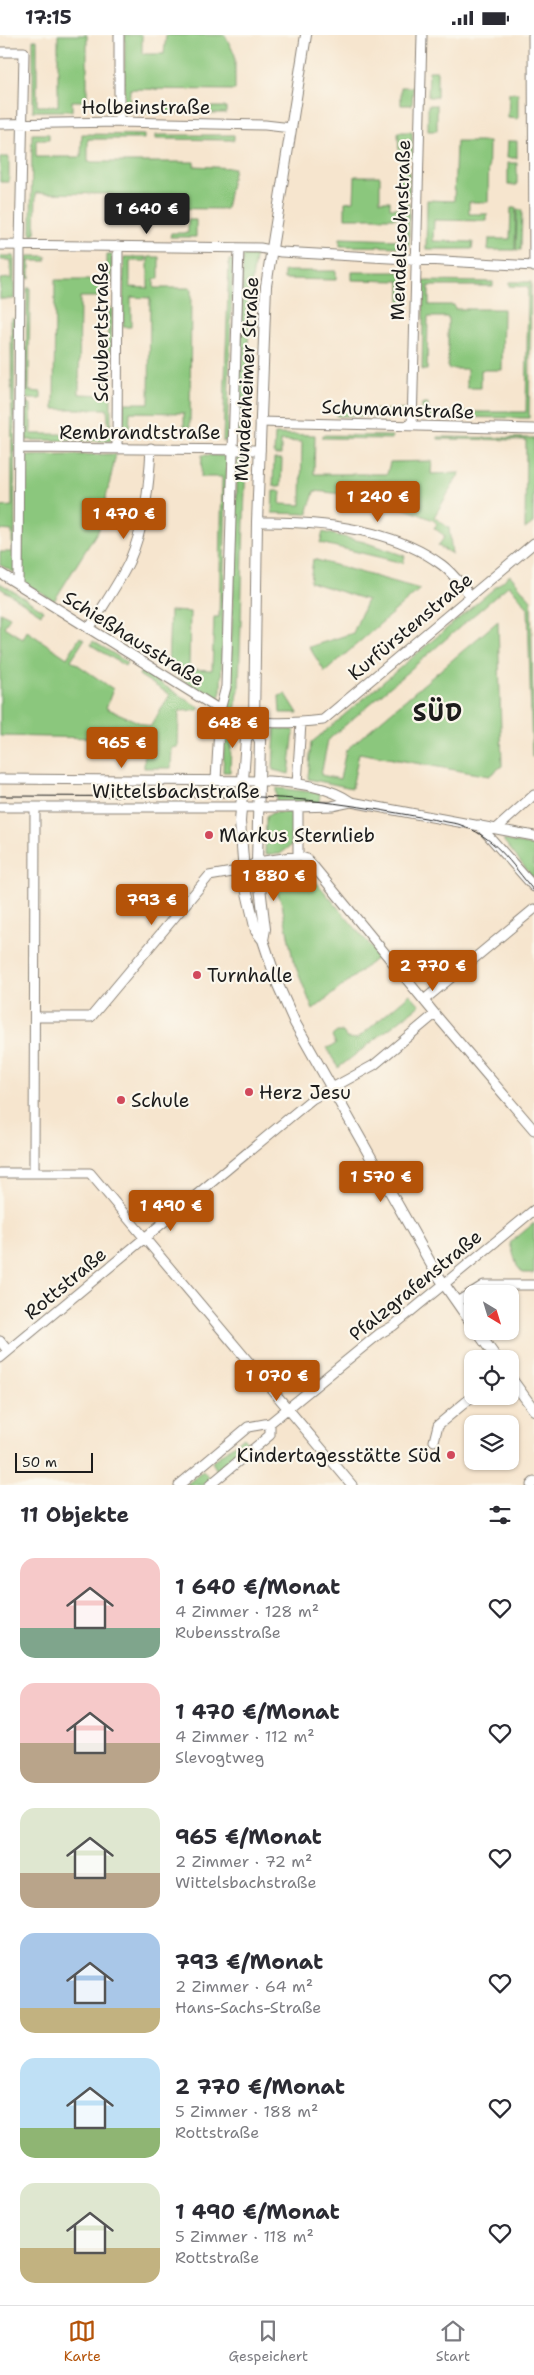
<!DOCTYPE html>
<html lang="de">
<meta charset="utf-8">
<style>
:root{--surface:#fff;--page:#f7f7f7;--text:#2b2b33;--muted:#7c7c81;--line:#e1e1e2;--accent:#b45309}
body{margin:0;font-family:"Shantell Sans",sans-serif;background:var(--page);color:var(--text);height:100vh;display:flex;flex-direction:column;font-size:19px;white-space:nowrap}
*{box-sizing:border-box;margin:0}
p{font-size:16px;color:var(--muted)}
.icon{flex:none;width:28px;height:28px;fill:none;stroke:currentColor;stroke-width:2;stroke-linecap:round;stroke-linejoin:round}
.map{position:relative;height:1450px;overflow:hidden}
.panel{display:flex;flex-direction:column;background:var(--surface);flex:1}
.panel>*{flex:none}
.needle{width:32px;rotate:142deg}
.controls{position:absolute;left:464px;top:1250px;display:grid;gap:10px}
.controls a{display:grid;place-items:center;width:55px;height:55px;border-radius:10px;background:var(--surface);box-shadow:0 1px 4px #0004;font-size:25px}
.scale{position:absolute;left:15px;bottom:12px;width:78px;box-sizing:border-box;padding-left:5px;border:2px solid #1c1c1c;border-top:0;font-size:14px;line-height:18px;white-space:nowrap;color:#1c1c1c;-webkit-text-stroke:4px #fbf7ec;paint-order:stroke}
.price{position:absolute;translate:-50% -42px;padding:0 11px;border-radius:5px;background:var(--accent);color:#fff;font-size:16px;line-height:32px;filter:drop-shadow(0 1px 2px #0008)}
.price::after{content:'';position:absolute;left:50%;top:30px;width:15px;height:11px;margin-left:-8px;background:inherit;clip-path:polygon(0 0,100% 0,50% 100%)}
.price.active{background:#222;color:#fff}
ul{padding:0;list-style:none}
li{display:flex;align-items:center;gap:15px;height:125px;padding:0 20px}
li span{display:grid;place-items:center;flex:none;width:140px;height:100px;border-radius:15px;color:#555}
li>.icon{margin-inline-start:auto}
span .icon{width:60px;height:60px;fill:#fffc;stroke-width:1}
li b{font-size:21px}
h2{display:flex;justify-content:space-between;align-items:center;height:60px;padding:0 20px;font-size:21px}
.status{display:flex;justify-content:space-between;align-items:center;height:35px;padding:0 25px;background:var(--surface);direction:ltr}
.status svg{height:14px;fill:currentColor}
.tab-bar{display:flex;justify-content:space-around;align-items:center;height:70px;border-top:1px solid var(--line);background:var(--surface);font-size:14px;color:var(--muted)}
.tab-bar a{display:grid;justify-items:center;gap:2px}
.tab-bar .active{color:var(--accent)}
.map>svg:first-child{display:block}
</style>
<div class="status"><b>17:15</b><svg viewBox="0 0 49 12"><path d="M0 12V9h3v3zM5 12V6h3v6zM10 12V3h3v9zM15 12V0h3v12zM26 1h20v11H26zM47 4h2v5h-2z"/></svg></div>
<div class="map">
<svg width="534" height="1450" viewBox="0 0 534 1450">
<rect width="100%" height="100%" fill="#fbf7ec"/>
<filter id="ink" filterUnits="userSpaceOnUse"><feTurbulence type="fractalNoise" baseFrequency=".02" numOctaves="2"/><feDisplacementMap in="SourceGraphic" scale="10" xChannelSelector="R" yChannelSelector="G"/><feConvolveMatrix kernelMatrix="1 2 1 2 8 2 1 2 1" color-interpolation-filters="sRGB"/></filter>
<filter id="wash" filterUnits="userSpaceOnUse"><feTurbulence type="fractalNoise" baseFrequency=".0096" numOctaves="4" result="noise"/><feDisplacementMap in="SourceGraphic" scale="20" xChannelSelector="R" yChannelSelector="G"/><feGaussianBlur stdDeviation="1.12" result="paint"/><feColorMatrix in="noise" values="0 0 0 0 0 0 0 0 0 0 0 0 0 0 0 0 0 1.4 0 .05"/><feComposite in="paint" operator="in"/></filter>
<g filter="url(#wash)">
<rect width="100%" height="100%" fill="#f6e5ce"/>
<path fill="#8bc77d" stroke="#54724c" d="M58,0H87V66H72V76H33V5H37V71H58Z
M125,0H142V19H164L166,0H225L235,20V55L130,54L129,72H155V78H124Z
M429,36H437V62H428Z
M401,52H413L412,70H401Z
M509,58H518V84L508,83Z
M428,70H437V96H428Z
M163,72H226V78H163Z
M398,97H412L413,123H399Z
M32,99H49V105H36V122H81L82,99L144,100V104H88V127H194V131L234,133L226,174L113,173V159L36,158L35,200H31Z
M156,100H234V105L156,104Z
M508,106H517V123H507Z
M456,107H489L488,167H469V179H487V186L434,185L433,206L473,207L472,214H426L427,165L454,166Z
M0,122H9V147H0Z
M508,128H517V150H508Z
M400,136H409V162H400Z
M355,141H380V166H390V173H400V168H409V212L340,211V203L400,205V183H345V167L354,166Z
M511,173H516L515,215H488L489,204H510Z
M517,175H522L521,215H516Z
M188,185H196V202H170L171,198H188Z
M243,215L256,216L250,259L245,405H237Z
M107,219H112V249H106V262H80L79,359L111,360V406L26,405V369H31V399H109L107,374H54L55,245H104V237H107Z
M0,221H14V264H0V244L11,243V225H0Z
M27,221H46V226H30V243H27Z
M124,222H146V226H130V252L148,253V222H159V244H154V253H191L190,392H184V378L130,377L129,402H123L124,368H149L150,263L131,262V292H123Z
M229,225H233L227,406H223Z
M284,236H336V245L284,244Z
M352,237H406L405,282H400V246L352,245Z
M424,246L493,247V251H429V270H454L455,274H503L502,335H481V353H467V334H448V282H428L427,335H422Z
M509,247H531L529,383L422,382V369H428V377H526L528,252L509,251Z
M27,253H30L29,356L41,357V364H26Z
M108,273H112L111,355H107Z
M11,283H14L15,538L0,530V517H12V496L0,495V472L12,471Z
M336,374L405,375V382L336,381Z
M275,399L315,400L314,439H387L390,427L432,426L431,439L460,438L434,482L449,493L452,519L438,511L445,501L434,493L437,489L433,485C392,467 358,460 314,456C313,465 308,470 308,479L272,478L273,456H281L280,469L301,470L302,407L281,406V420H274Z
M322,400L392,401V404L322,403Z
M438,402L534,403L533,488L525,494L526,405L438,404Z
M116,419L99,494L54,566L22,546L24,421Z
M202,420L227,421L221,656L218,667L168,635L170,576L190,577L189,634L212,635L214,582H219L222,442H201Z
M238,421H246L239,653L235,675L227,672L230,647Z
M274,424H282L281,451H273Z
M323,497L364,507L405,521L403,528L320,508Z
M313,524L420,554L325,637L309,612L353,598L367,565L310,547Z
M510,540L531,565L534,722H532L528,573L509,550L328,705L321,740L340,744L346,715L498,586L502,731L489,741L359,718L352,753L308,744L311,708Z
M0,548L43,575L41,579L0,553Z
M0,577L10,582L4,592L23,604L27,596L67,623L80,602L84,605L71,625L113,654L106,673L150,692L170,660L139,640L141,636L200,673L198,675L179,676L178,712L172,713L171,733H144L145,704L0,701Z
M93,606L127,627L125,631L91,610Z
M286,659L298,678H280L279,661Z
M225,685H232L230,737H223Z
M275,693L294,695L289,739L273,735Z
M276,753L320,758L319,768H276Z
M289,777L294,782L292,810L280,819H265L266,782L272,778Z
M503,805L534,811V844Z
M306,835L379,921L313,975L293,925L281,865L273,851L272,836Z
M410,959L420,970L338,1033L327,1013L336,1009L332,1001L337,997H343L347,1003L357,1004Z
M534,1188V1238H523L517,1231L510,1208Z
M243,1402L250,1410L218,1437L212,1427Z
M203,1436L211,1445L205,1450H186Z"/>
</g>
<g filter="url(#ink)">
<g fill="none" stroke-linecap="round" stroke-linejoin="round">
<defs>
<path id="minor" d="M533,0L534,232
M0,17H24L20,210L18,549
M119,87V0
M0,89L119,87L265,90L291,93
M0,210L260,213L281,217L534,231
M260,387L534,394
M412,391L422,0
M20,413L260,415
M117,413L118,211
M257,487C317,486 392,492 442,530C453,538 462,551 471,561
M0,538L220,675C251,691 288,689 323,685L534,508
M89,594C102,572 118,550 129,527C145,490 149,453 151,413
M0,744L269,746C296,748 329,751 351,767
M216,745L220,675L226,652L239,213
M297,749L301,688
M0,772H298L332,771L351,767L534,801
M479,790L534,852
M496,794L534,760
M298,821V772
M424,965L534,874
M35,982H91L209,841L244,835L257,827L298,821L307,824L315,833L435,979L534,1095
M0,1138H90L352,1450
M34,1138L35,773
M457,1267L484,1250H534
M0,1306L8,1316
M0,1323L312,1064L374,1030L435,979
M434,1406L438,1390L473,1361
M179,1450L248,1392L270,1388L379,1299L393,1291L534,1175
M210,1450L270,1400V1388
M531,1450L534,1447"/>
<path id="tertiary" d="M306,0L266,251L257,487L254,686L253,692L246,704L240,787L245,849L256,896L263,905L278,950L295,988L435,1236L472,1289
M253,692L260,706L257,827L265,894L263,905
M477,1296L497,1324
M510,1342L534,1375"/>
</defs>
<use href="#minor" stroke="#898075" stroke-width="11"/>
<use href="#tertiary" stroke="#898075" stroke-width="12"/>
<use href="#minor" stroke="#fff" stroke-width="9"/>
<use href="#tertiary" stroke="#fff" stroke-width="10"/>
<path stroke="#1c1c1c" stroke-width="1" d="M0,761L259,762C327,764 392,777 458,789C495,801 510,827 534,856"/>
</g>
</g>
<g fill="#d1495b" stroke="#fbf7ec" stroke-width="2">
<circle cx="209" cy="800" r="5"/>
<circle cx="197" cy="940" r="5"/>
<circle cx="249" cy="1057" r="5"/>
<circle cx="121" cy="1065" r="5"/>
<circle cx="451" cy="1420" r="5"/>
</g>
<g text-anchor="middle" stroke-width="4.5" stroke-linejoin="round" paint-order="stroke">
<g font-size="19" fill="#1c1c1c" stroke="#fbf7ec">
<text x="146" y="79">Holbeinstraße</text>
<text transform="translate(400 195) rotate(-88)" y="7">Mendelssohnstraße</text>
<text transform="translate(101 297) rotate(-90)" y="7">Schubertstraße</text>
<text transform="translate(246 344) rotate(-87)" y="7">Mundenheimer Straße</text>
<text transform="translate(398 374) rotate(2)" y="7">Schumannstraße</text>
<text x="140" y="404">Rembrandtstraße</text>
<text transform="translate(410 591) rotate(-40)" y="7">Kurfürstenstraße</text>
<text transform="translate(134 603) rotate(32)" y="7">Schießhausstraße</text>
<text x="176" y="763">Wittelsbachstraße</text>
<text transform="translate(65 1248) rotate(-40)" y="7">Rottstraße</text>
<text transform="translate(415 1250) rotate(-39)" y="7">Pfalzgrafenstraße</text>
</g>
<g font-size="19" fill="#1c1c1c" stroke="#fbf7ec" text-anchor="start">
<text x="219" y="807">Markus Sternlieb</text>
<text x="207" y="947">Turnhalle</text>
<text x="259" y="1064">Herz Jesu</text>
<text x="131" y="1072">Schule</text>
<text x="441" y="1427" text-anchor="end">Kindertagesstätte Süd</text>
</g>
<g font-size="24" font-weight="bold" letter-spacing="1" fill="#1c1c1c" stroke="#fbf7ec">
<text x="438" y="686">SÜD</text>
</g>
</g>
</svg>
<div class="controls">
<a><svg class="needle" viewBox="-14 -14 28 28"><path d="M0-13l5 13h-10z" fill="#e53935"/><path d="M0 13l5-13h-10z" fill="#7c7c81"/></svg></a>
<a><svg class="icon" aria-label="locate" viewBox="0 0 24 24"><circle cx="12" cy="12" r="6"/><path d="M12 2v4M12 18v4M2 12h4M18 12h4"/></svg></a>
<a><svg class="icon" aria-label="layers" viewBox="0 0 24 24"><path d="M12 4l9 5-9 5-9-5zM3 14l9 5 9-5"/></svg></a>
</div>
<div class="scale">50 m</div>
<b class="price active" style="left:147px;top:200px">1 640 €</b>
<b class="price" style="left:378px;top:488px">1 240 €</b>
<b class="price" style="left:124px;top:505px">1 470 €</b>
<b class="price" style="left:233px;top:714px">648 €</b>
<b class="price" style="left:122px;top:734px">965 €</b>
<b class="price" style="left:274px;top:867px">1 880 €</b>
<b class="price" style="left:152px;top:891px">793 €</b>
<b class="price" style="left:433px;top:957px">2 770 €</b>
<b class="price" style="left:381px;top:1168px">1 570 €</b>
<b class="price" style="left:171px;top:1197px">1 490 €</b>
<b class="price" style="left:277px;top:1367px">1 070 €</b>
</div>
<section class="panel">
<h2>11 Objekte<svg class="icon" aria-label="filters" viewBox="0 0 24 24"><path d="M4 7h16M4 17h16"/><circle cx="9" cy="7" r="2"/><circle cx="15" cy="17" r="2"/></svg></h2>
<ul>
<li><span style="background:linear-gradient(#f6c9c9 70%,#7fa58c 0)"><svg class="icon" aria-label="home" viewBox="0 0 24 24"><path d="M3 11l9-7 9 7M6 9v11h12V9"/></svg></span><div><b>1 640 €/Monat</b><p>4 Zimmer · 128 m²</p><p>Rubensstraße</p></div><svg class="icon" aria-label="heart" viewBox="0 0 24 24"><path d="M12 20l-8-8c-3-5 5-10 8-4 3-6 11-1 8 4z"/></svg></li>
<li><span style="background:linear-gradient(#f6c9c9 60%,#b9a48a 0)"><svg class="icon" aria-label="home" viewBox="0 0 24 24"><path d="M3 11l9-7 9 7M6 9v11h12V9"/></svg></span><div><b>1 470 €/Monat</b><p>4 Zimmer · 112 m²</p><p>Slevogtweg</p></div><svg class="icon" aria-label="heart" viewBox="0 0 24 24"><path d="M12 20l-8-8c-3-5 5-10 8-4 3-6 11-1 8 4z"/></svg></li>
<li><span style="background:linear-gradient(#dfe7d0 65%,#b9a48a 0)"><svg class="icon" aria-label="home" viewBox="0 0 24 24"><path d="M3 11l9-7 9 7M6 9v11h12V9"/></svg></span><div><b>965 €/Monat</b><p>2 Zimmer · 72 m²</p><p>Wittelsbachstraße</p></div><svg class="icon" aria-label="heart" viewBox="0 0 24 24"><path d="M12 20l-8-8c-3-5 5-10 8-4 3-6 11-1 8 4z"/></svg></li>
<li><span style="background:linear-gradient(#a9c7e8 75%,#c2b280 0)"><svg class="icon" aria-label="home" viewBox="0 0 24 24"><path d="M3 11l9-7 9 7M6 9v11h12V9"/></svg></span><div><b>793 €/Monat</b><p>2 Zimmer · 64 m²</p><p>Hans-Sachs-Straße</p></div><svg class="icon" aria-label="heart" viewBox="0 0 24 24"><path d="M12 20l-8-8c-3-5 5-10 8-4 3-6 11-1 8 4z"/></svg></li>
<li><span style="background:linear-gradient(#bfe0f5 70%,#8fb573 0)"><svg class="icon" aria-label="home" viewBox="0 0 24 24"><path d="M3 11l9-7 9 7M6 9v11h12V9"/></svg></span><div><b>2 770 €/Monat</b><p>5 Zimmer · 188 m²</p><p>Rottstraße</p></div><svg class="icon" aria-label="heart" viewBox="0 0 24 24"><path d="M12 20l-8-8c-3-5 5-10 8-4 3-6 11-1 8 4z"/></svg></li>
<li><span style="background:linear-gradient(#dfe7d0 65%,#c2b280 0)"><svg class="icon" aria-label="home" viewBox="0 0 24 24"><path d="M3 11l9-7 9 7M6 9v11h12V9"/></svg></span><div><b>1 490 €/Monat</b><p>5 Zimmer · 118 m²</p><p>Rottstraße</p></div><svg class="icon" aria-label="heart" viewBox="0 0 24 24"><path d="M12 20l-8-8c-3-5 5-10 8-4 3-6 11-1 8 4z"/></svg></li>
</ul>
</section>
<nav class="tab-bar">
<a class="active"><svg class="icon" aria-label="map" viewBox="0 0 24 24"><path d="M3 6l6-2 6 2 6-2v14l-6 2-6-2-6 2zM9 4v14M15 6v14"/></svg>Karte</a>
<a><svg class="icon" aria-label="saved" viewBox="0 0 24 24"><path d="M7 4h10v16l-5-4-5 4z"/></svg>Gespeichert</a>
<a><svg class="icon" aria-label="home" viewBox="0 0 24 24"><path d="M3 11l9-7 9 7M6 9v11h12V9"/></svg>Start</a>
</nav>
